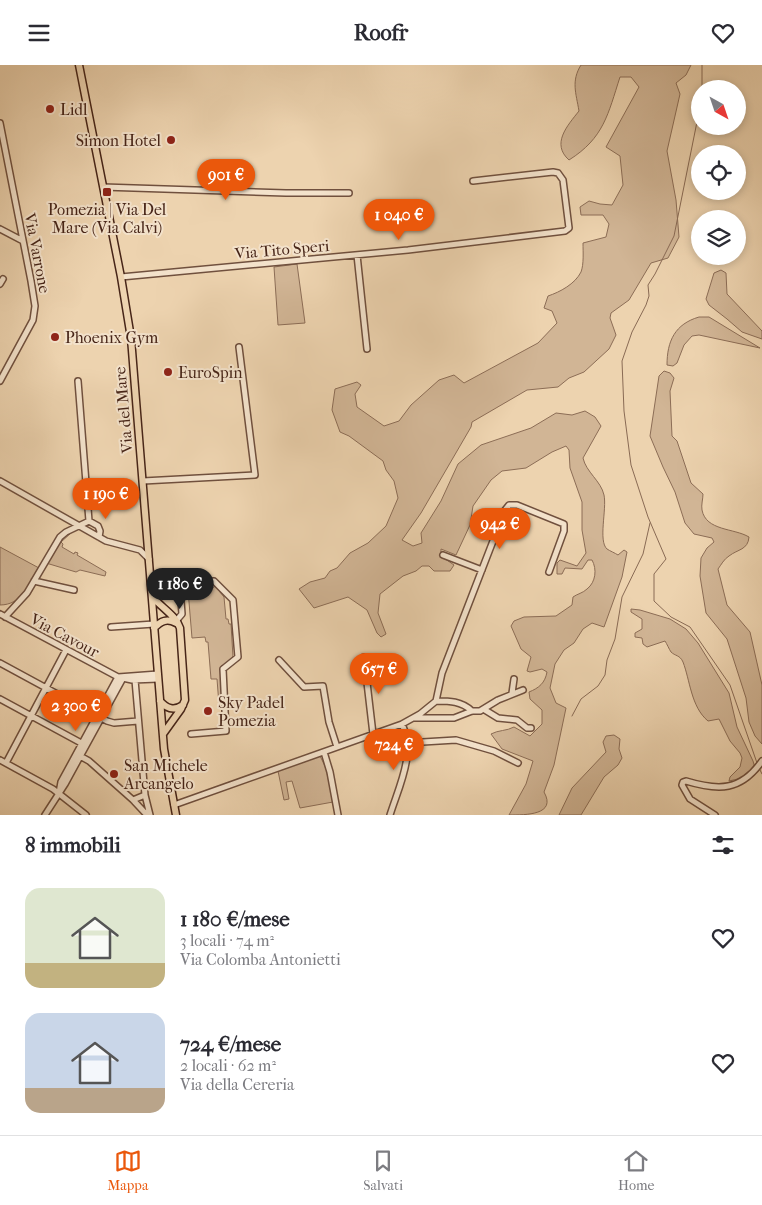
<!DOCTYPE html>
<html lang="it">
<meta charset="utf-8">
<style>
:root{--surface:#fff;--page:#f7f7f7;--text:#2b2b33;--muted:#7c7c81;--line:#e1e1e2;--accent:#ea580c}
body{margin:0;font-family:"IM FELL French Canon",serif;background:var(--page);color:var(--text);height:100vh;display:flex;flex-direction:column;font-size:19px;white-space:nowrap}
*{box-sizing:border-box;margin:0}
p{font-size:16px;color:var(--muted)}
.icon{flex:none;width:28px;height:28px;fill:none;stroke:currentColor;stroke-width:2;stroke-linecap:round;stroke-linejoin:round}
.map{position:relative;height:750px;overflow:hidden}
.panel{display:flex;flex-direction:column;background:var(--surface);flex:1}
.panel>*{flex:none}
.needle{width:32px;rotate:140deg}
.buttons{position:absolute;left:691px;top:15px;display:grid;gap:10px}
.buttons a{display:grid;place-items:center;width:55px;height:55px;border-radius:50%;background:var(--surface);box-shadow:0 2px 8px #0003;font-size:25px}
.price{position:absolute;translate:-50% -42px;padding:0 11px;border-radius:18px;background:var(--accent);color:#fff;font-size:16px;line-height:32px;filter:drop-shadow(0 1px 2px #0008)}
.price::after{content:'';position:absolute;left:50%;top:30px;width:15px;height:11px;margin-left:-8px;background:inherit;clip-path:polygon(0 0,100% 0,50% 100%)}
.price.current{background:#222;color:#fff}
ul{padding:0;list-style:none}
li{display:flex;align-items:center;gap:15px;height:125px;padding:0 25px}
li span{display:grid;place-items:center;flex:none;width:140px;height:100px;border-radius:15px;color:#555}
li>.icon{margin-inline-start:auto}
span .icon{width:60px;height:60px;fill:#fffc;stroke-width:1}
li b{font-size:21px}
h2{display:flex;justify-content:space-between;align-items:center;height:60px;padding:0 25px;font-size:21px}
header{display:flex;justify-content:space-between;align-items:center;height:65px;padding:0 25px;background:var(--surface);font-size:22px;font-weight:700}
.dock{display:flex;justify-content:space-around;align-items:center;height:70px;border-top:1px solid var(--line);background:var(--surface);font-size:14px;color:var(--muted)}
.dock a{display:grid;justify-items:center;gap:2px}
.dock .current{color:var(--accent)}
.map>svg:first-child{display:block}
</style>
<header><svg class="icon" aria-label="menu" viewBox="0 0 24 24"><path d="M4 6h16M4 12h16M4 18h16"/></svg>Roofr<svg class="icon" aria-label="heart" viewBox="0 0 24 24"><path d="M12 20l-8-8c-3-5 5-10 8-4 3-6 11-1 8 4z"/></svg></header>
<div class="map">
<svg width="762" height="750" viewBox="0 0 762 750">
<rect width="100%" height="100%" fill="#edd3af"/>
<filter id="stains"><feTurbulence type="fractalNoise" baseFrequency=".004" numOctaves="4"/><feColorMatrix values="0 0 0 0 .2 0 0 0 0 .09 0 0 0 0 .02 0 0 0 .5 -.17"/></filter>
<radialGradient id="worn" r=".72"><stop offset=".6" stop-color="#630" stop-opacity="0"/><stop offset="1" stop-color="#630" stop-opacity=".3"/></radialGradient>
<path fill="#d1b595" stroke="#8c6d56" d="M581,0H691L686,10L676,18L680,29L667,86L676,135L679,172L668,193L651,198L629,235L611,248L610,253L616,270L609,284L584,307L569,313L558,322L527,325L472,357L471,362L421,448L402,475L413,481L422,478L421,468L441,436L458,399L481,380L531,363L556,348L572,350L585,346L595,352L601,361L583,393C586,407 601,416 604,430C607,444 598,476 607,484C610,486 615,488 618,490L624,485L627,487L622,512L604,562L592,558L583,564L574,578L564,585L555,599L550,623L556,638L566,643L554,700L544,727C557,750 526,750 509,750L526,719L533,696L502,684L491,669C498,665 507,666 514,662L530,671L542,659V645L530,634L529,627C539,623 545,618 547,607L542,604L530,607L527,606L531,592L521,584L511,561L514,556L524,552L556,551L572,540L573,532C577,529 583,528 587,524C596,517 597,504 592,495H588L582,504L565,503L562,509H557V498L560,495L577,501L586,488L582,465V437L570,403L569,385L566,381L552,387L526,403L502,406L491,415L473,441L470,460L456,490L441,484V491L454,500L450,506H434L429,501H422L416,506L403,511L380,529L378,548L386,569L381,572L377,568L367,545L348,532L314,543L299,524L310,517L325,513L330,506L337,503L350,488L368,478L386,461L398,433L394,416L386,405L383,396L349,371L340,367L332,345L335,324L357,317L361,320L355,329L357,342L384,361L399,356L411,340L439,315L454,310L464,318L538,278L557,258L552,246L544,243L548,231C560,227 575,219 581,207C584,199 583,187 583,178L606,172L609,159L603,150H581L580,142L589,136L600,139L612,140L623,120L620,91L606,82L639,22L631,12H620C608,49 604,73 569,95C551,79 567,61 579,46C576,28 571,16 581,0Z
M297,199L305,258L278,260L274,202Z
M721,205L726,208L727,229L762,266V274L742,267L727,254L709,240L706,234L714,208Z
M699,252H709L760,283L699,270L692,271L684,280L677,298L673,301L667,300C667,276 675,259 699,252Z
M664,306L670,308L674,313L670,326L672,371L677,376L691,418L703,429C703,434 701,440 702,445C706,466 734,463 749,472C748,485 738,484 729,491C724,494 721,500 718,504L727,540L750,567L762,620V679L755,671L749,657L746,633L727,574L706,548L700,511L701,493L707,483L714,477L712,473L694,469L685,458L675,427L663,402L650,371L659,311Z
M71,468L61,477L63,479L62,482L74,489L75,487L78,488L77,490L106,507L105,511L80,505L76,507L46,498L63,471Z
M0,482L39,503C29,519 22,540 0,540Z
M207,521L210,525L215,521L224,532L226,554H228L229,559H231L233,592L225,600L221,601L224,640H219L217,614H211L208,577H206L205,572L192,573L188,525L194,524V522Z
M631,544L640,545L670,554L686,564L698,578L729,628L737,662L753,696L755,703L742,713L729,716L730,712L740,702L742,693L740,688L730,676L719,654L708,656C691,642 690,615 683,597C680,590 675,591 671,587C669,584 667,579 665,576L647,582L643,579L642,573L635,572V568L642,564V554L631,547Z
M614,670L620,674L619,684L622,693L618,700L604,712L581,750H559L572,723L606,687L603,677L606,671Z
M320,691L326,703L333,737L300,743L292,716L286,717L289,734L284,735L278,706Z"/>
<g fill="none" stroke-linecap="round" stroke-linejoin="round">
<path stroke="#896a54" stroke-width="1" d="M702,24V0
M700,42L674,171L655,209L648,220L649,231L646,240L632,267L622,296L624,346L631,400L648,452L666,494L654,509V536L671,552L690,562L730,620L757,698
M572,651L581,634L598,621L605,610L607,595L615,574L622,532L643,489L650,458
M759,703L762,709"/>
<defs>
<path id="minor" d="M0,58L31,216L35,241L33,255L0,316
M103,122L286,128H349
M0,164L23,176
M357,190L367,284
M121,212L408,185L565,166L569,163L563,115L558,108L553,107L473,116
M0,219L3,214
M78,316L89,456
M0,416L106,476L140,485L149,494
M143,416L255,410L239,282
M89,456L98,461L100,466L99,472
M443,490L482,505
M34,516L74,525
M0,549L118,612L132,615L158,614
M5,552L27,528L60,472L66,467L89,456
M176,556L182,549L180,523L182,519L214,516L233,535L238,592L223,604L226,666L191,669
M111,562L154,559
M364,592L373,669
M279,595L304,622L323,621L329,657L337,682
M0,598L107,656L114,658L138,656
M135,615L145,730L150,750
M512,628L514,614
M0,634L83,679
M436,636L442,608L505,445L509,440H517L564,459V466L549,507
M485,645L498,653L517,655L527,663H531
M414,653H454L472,646H480L498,635L523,625
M406,678L456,675L494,686L518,698
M324,687L330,707L338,750
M80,691L89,696L133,735L147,750
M0,695L53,724L86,750
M6,698L66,585
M59,728L61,717L118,612L158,609
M133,735L145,730
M174,740L402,659L420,649L436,636C450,636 461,636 472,646
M45,750L65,719L123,613
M390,750C399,721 416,689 402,659
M715,750L690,734L682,720L683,717L686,716C719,726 741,726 762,696"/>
<path id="major" d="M79,0L121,212L131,273L164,684L176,750
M152,531C160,542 176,550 180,563L185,635L181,644L163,669
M154,563C161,556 167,553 176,558
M160,636C167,644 174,646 183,640"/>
</defs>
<use href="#minor" stroke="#70503e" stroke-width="8"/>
<use href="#major" stroke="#472518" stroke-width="9"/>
<use href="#minor" stroke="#f3e2cb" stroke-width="5"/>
<use href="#major" stroke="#edd3af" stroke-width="6"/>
</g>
<g fill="#8f2418" stroke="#f3e2cb" stroke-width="2">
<circle cx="50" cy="44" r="5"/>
<circle cx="171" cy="75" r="5"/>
<rect x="102" y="122" width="10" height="10" rx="2.5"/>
<circle cx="55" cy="272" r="5"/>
<circle cx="168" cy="307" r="5"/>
<circle cx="208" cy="646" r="5"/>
<circle cx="114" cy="709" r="5"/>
</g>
<g text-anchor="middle" stroke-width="4" stroke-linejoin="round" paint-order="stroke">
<g font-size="16" fill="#472518" stroke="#f3e2cb" text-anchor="start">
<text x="60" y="50">Lidl</text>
<text x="161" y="81" text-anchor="end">Simon Hotel</text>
<text x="107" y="150" text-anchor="middle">Pomezia | Via Del<tspan x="107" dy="18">Mare (Via Calvi)</tspan></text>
<text x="65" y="278">Phoenix Gym</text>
<text x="178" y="313">EuroSpin</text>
<text x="218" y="643">Sky Padel<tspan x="218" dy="18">Pomezia</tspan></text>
<text x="124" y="706">San Michele<tspan x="124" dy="18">Arcangelo</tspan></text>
</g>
<g font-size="16" fill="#472518" stroke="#f3e2cb">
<text transform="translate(282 184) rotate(-5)" y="6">Via Tito Speri</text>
<text transform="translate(38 188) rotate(79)" y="6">Via Varrone</text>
<text transform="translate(123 345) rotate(-95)" y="6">Via del Mare</text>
<text transform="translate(65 570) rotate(28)" y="6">Via Cavour</text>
</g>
</g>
<rect width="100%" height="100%" filter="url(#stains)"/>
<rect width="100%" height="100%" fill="url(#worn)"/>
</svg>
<div class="buttons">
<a><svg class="needle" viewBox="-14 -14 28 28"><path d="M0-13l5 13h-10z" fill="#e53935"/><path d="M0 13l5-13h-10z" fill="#7c7c81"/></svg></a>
<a><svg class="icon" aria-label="locate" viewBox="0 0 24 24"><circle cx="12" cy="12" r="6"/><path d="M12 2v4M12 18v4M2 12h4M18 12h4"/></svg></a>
<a><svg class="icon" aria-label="layers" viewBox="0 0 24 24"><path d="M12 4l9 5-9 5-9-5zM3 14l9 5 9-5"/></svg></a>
</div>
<b class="price" style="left:226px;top:136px">901 €</b>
<b class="price" style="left:399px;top:176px">1 040 €</b>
<b class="price" style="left:106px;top:455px">1 190 €</b>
<b class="price" style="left:500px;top:485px">942 €</b>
<b class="price current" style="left:180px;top:545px">1 180 €</b>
<b class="price" style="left:379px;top:630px">657 €</b>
<b class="price" style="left:76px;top:667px">2 300 €</b>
<b class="price" style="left:394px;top:706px">724 €</b>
</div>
<section class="panel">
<h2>8 immobili<svg class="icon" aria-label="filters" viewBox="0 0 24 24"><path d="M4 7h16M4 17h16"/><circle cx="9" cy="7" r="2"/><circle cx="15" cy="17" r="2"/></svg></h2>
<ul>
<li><span style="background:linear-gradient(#dfe7d0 75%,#c2b280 0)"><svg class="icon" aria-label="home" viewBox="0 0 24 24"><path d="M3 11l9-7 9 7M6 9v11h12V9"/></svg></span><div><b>1 180 €/mese</b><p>3 locali · 74 m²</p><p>Via Colomba Antonietti</p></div><svg class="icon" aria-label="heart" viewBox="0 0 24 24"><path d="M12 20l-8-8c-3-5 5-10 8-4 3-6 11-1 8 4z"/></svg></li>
<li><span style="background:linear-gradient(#c9d6e8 75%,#b9a48a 0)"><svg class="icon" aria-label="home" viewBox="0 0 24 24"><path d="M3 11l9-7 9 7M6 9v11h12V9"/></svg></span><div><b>724 €/mese</b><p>2 locali · 62 m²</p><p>Via della Cereria</p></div><svg class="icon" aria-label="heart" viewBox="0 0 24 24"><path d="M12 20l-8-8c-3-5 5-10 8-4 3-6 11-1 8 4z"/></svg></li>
</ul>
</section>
<nav class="dock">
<a class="current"><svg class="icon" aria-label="map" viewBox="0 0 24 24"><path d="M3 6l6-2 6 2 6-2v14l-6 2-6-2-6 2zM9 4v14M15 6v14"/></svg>Mappa</a>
<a><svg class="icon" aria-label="saved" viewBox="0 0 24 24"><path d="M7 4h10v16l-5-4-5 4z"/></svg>Salvati</a>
<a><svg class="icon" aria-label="home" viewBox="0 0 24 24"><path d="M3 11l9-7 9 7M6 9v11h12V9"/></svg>Home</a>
</nav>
